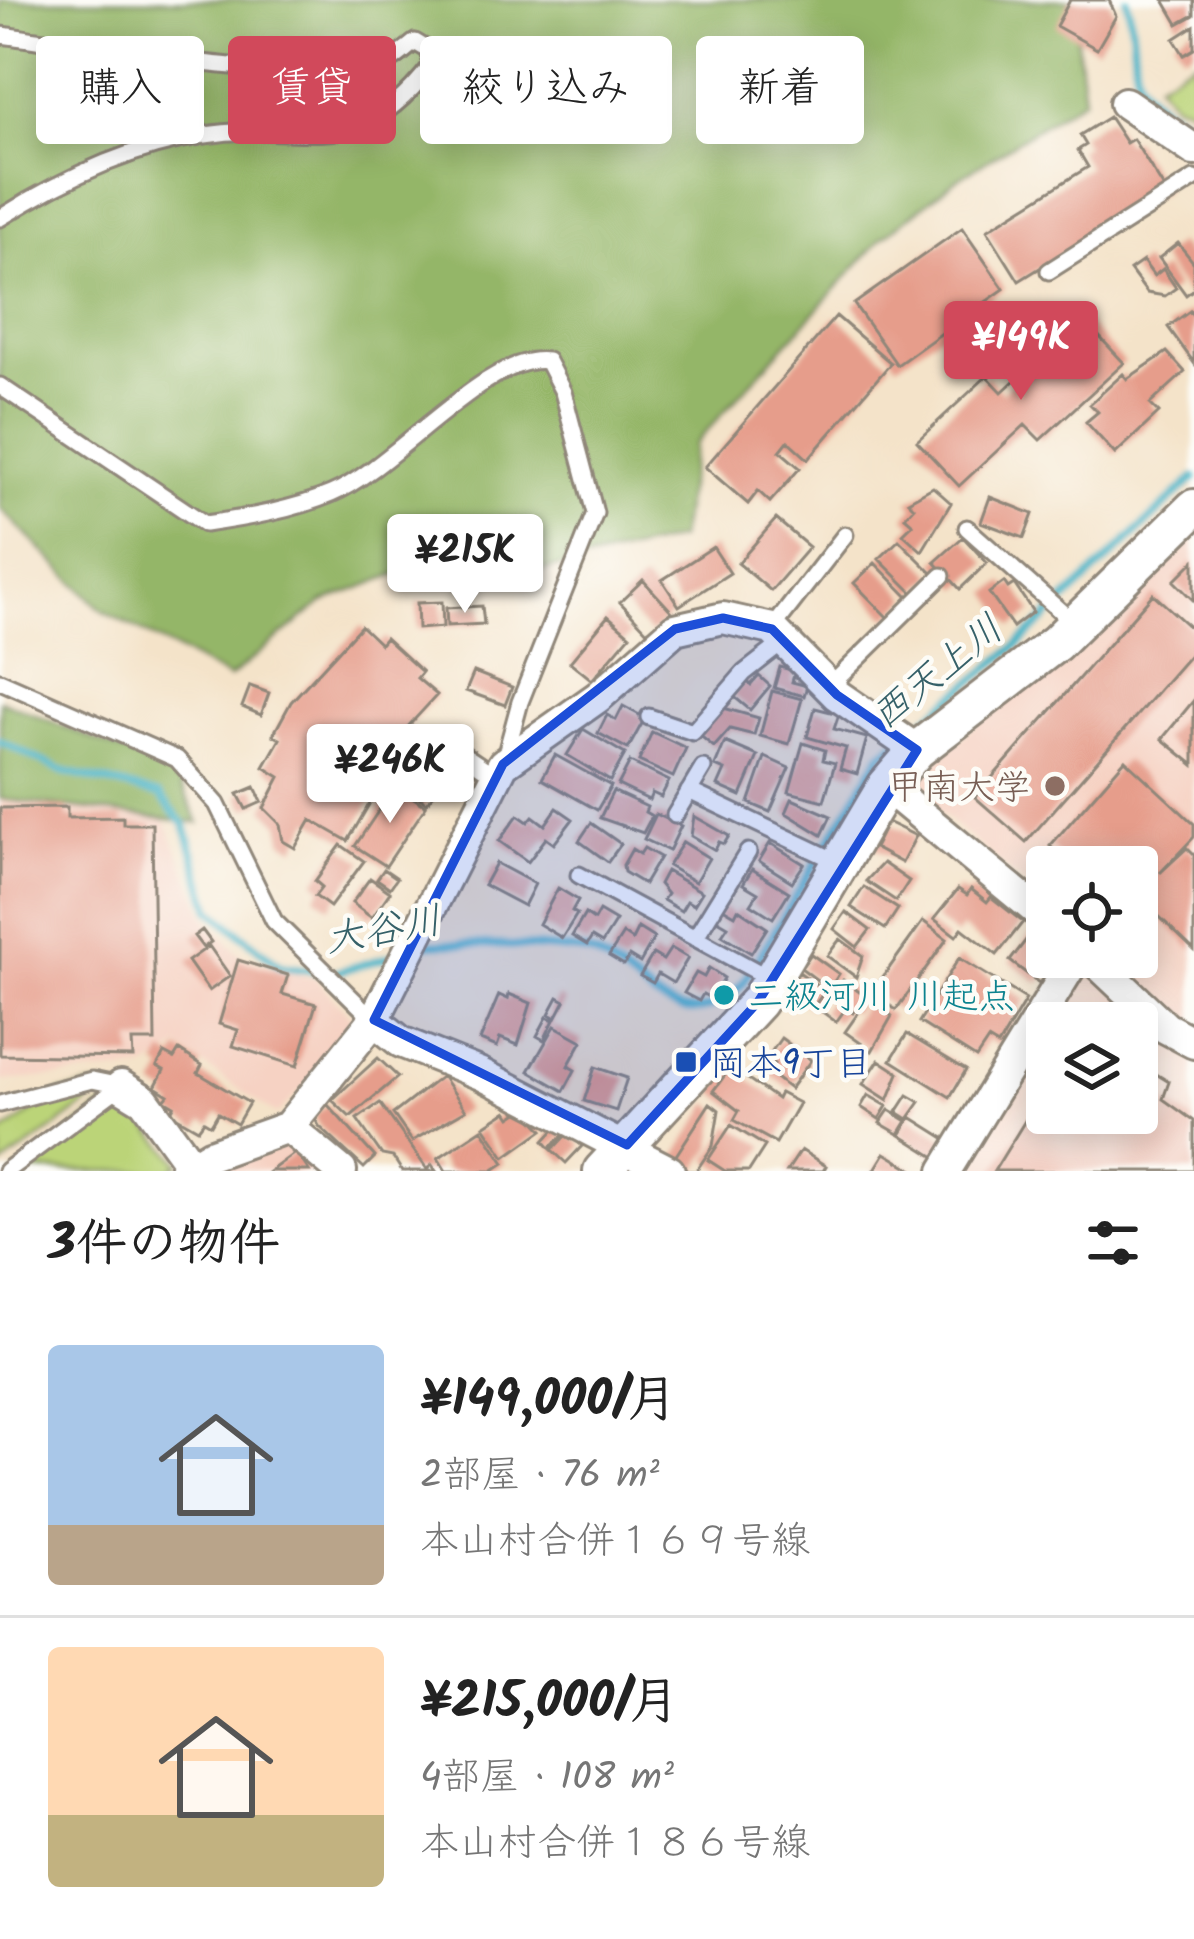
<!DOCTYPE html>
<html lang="ja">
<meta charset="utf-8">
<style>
:root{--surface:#fff;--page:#f2f2f2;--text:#222;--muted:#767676;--line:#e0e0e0;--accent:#d1495b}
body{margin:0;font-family:Kalam,"Klee One",sans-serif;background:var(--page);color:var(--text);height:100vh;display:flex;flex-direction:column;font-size:45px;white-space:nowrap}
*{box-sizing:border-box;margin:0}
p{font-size:39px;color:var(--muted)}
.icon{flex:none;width:66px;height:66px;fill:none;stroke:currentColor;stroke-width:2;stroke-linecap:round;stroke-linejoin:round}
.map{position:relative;height:1171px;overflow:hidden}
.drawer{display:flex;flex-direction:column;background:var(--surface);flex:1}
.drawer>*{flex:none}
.top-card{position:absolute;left:36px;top:36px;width:1122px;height:108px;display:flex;gap:24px}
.buttons{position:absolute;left:1026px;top:846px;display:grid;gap:24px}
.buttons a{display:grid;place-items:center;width:132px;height:132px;border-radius:12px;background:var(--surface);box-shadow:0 6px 30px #0003;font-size:60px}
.price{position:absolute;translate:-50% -102px;padding:0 27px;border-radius:12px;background:#fff;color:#222;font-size:39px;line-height:78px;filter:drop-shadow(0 3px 6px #0008)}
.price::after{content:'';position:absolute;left:50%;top:72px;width:36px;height:27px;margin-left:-18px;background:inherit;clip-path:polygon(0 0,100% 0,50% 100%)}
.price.on{background:var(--accent);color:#fff}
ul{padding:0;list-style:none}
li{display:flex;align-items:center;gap:36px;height:300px;padding:0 48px}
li+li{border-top:3px solid var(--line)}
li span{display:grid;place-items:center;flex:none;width:336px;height:240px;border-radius:12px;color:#555}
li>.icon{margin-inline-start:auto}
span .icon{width:144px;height:144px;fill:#fffc;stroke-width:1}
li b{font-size:51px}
h2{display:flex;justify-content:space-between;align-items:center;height:144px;padding:0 48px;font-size:51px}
.pill{padding:0 42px;border-radius:12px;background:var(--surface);box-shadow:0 6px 30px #0003;font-size:42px;line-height:108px}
.pill.on{background:var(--accent);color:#fff}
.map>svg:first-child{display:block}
</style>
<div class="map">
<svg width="1194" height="1171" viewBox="0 0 1194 1171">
<rect width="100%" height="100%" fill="#fdfcf7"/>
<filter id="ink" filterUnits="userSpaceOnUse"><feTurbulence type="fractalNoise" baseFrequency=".00833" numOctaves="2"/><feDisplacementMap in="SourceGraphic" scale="24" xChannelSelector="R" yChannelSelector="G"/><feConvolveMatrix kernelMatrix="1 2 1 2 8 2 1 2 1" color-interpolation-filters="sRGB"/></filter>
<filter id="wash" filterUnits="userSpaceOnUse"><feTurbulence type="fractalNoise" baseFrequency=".004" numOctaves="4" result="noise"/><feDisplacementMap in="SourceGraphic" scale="48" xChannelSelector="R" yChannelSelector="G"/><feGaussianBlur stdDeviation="2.7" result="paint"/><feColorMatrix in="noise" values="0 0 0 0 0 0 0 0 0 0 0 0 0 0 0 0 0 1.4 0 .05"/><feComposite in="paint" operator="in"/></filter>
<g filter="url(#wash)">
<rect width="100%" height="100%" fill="#f4e3c9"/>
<path fill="#f6d2c3" d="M1194,530V1032L1108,957H1137V867H1047V903L917,793L915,779Z
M0,775L161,811L208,921L241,956L316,979L360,1027L277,1115L179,1048L144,1070L0,1081Z
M1094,969L1194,1060V1171H955L1047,1026V1113H1137V1023H1049L1081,972Z
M288,1137L326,1171H204Z"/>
<path fill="#bbd478" stroke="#738052" stroke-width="3" d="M1194,60V109L1173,103L1157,83Z
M93,1086L106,1090L2,1166L0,1135L60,1092Z
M119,1094L180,1163L170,1171H16Z"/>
<path fill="#94b668" stroke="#60704a" stroke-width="3" d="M0,0H1072L1084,98L953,182L881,239L695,444L679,539L537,572L420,565L323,602L229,678L102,610L0,508Z
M0,700L175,773L199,823L0,799Z"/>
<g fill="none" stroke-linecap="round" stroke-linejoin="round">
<path stroke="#47b2c5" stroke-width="8" d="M1127,0C1144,69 1114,84 1194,126
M906,735L1019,644L1194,478
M0,741L62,771L159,795L185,825L211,910L280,966L318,971
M424,945C436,941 579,948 592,954C649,982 681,1049 744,982L881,755L894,744
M333,973L398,954"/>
</g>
<g id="blocks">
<path fill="#e69d8b" d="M1070,0H1109L1116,16L1097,49L1056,26Z
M1164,0H1194V15L1178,24Z
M1194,26V49L1184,55L1174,39Z
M1109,117L1126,143L1133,139L1165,190L1019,281L987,230L1088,167L1078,150L1086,145L1080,135Z
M962,228L1004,289L897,365L854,304Z
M1178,243L1194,263V289L1186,295L1159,258Z
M1143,261L1154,276L1163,269L1176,288L1165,296L1147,293L1130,270Z
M1190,311L1194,317V363L1168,327Z
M836,316L891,363L808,459L788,441L780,451L800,468L770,502L758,491L748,504L705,467Z
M1082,318L1124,363L1040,440L1025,425L959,486L917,441L987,376L1002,392Z
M1167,352L1185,372L1150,404L1159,413L1115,454L1086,422L1098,412L1090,404L1123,374L1127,379Z
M933,487L951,503L922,551L903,534L913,524L905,517L914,507L908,501Z
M990,497L1033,514L1024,538L981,522Z
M776,519L809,547L771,591L738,563Z
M963,537L987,563L960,589L935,562Z
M899,540L934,575L914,594L879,559Z
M713,547L730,573L679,606L662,580Z
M1194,561V601L1174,581Z
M875,563L909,598L888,618L854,583Z
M643,580L673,613L650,634L620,602Z
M1004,582L1008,588L1014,584L1033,612L1013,627L989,593Z
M1153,594L1194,631V650L1026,842L975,797Z
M442,602L443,627L418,629L417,603Z
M482,606L484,624L447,626L446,608Z
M608,616L630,635L592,680L570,662Z
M361,626L380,644L385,638L422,672L417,678L437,695L378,759L391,766L348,841L311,820L295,848L283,841L280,824L264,808L280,777L264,767L280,739L273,735L291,702Z
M780,667L795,671L792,682L807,686L804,696L774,688Z
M474,672L512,687L505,705L466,691Z
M759,676L770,686L750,710L732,695L745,680L751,685Z
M250,686L269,693L261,715L242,707Z
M772,691L802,699L789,744L760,736Z
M1194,700V765L1162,739Z
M623,706L645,718L628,749L598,733L607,715L616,720Z
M720,707L759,718L754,735L730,729L714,747L698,734Z
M815,708L839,714L834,729L867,738L857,774L840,769L846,748L807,737Z
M583,729L625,754L610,781L567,755Z
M652,732L686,748L673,777L639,761Z
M725,742L758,756L741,796L718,786L725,770L715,766Z
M803,743L825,750L823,760L835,763L824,801L789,792Z
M555,755L611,786L597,810L542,779Z
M765,757L789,768L770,812L749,803Z
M1125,760L1194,824V837L1160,873L1187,848L1194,855V950L1137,895V867H1072L1050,846Z
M630,762L669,781L661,797L652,793L649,800L618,785Z
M419,773L439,787L427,803L407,789Z
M395,786L426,806L386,866L355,846Z
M255,787L262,802L246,809L238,794Z
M613,791L647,807L645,812L652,816L643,833L600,818Z
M792,799L831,816L822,835L786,813Z
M67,807V818L123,817V824H152L155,1041H132L133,1057L0,1055V808Z
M557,808L573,819L554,844L546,838L528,862L499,841L518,815L528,822L533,816L545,825Z
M656,814L681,826L669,851L644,839Z
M694,816L729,836L724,844L719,842L715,850L691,836Z
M887,822L916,836L902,863L874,848Z
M591,823L621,844L608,862L579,841Z
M683,842L709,858L695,882L668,866Z
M770,843L804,864L792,882L759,861Z
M341,845L364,861L330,907L315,896L322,887L315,881Z
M644,848L660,857L644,884L624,872L623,865L632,849L640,854Z
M496,863L535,884L524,906L484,885Z
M883,863L909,881L896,901L866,881Z
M384,869L397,878L390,888L377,879Z
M752,869L789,892L773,918L751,904L758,893L743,884Z
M666,871L702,892L694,905L687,901L681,911L663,900L667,894L659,884Z
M370,878L390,892L372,918L352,903Z
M864,887L898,909L885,929L851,907Z
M558,888L578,900L572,911L577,914L562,938L539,924Z
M958,889L967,895L971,889L987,902L991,897L1023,922L997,955L962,928L956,936L934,919Z
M723,908L735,915L738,909L767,928L751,953L722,935L728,926L716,919Z
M599,911L616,921L602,943L592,937L587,945L572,936L585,914L594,920Z
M846,912L870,930L857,947L834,929Z
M923,921L947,939L896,1010L872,992Z
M638,928L654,938L640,963L629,956L624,965L609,956L623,934L632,940Z
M202,930L211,942L203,948L194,936Z
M1032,932L1047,943V957H1060L1039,983L1010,961Z
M840,939L863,956L856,977L827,956Z
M209,946L230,976L209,991L188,961Z
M671,948L688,958L673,983L658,974L653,983L640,976L653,954L663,960Z
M811,954L839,974L829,989L801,968Z
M959,958L1026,999L998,1046L988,1040L976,1058L919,1022Z
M238,960L288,975L282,994L316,1004L297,1066L233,1046L238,1030L219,1024Z
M709,968L724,978L712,999L703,994L699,1001L684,993L696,973L704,977Z
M799,972L825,991L812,1009L786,990Z
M843,980L865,996L853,1013L846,1008L836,1022L821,1011Z
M509,994L531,1003L518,1045L500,1038L497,1047L480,1040L499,995L508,999Z
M558,997L565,1001L556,1018L549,1014Z
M868,999L892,1016L872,1051L845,1032Z
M547,1017L554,1020L544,1040L537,1036Z
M555,1026L582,1041L568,1066L575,1070L564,1091L529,1071Z
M907,1034L966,1070L950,1097L891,1060Z
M781,1038L811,1060L790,1089L768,1072L774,1064L767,1058Z
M179,1050L202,1065L198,1073L249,1103L237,1124L218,1113L211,1125L204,1121L198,1129L170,1113L174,1106L164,1100L168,1095L155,1087L164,1070L157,1066L164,1053L174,1058Z
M378,1058L398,1077L350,1117L332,1100Z
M879,1060L899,1073L888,1100L863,1084Z
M1137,1062L1169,1082L1163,1099L1194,1121V1171H994L1047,1085V1113H1137Z
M595,1067L627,1078L616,1111L584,1101Z
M731,1067L777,1099L780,1093L799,1103L776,1143L734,1120L739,1111L713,1091Z
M442,1076L466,1110L412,1141L393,1114Z
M868,1095L887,1106L879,1119L861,1107Z
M908,1095L920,1102L908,1119L897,1112Z
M380,1103L427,1169L432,1165L436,1171H402L393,1157L382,1155L357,1119Z
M710,1103L719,1110L713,1146L696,1171H689L673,1160Z
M327,1104L375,1157L364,1168L319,1126L314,1117Z
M523,1109L543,1130L505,1157L484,1126L507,1111L511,1117Z
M889,1110L907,1121L899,1134L880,1123Z
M911,1117L946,1139L935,1157L900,1135Z
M731,1125L765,1146L749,1171H725L708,1160Z
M556,1128L563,1135L550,1148L544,1141Z
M482,1129L504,1163L492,1171H446L438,1158Z
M568,1133L582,1146L566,1163L552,1150Z
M801,1150L826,1166L823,1171H787Z
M296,1152L309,1171H270Z
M885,1153L915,1171H874Z"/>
</g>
</g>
<g filter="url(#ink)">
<use href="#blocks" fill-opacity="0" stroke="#90877a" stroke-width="3"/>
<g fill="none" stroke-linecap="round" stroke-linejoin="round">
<defs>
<path id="service" d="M0,35C84,45 324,92 393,59C400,55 408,47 415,42L430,51L431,66C354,166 309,119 205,135C131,146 62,179 0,218
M1049,271L1194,179
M0,386L205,524C247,518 293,510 331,494C393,469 488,352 547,361L563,392L595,513L520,702L504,761
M967,528L1075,624
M772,629L845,535
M0,681L177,759L217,804L274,921L374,1020
M829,687L942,576
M649,717L693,732L744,673L785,641
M401,772L420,755L454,748L497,777
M689,791L838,862
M675,815L703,768
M579,875L769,978
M695,938L748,852
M0,1104L92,1080L121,1086
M6,1171L121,1086"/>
<path id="minor" d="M1125,103L1194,150
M886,786L1047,919
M1091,957L1166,1028L1194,1043
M374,1020L401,1042L481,1074L669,1171
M121,1086L144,1100L192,1166
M288,1127L341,1171
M184,1171L210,1155L288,1127L374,1020L503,764L598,697L675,629L723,618L772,629L837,695L917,750
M945,1171L1076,957"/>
<path id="tertiary" d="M602,1171L758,1002L886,786L917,750L1056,643L1194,508"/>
</defs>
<use href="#service" stroke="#90877a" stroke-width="21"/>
<use href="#minor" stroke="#90877a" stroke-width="36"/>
<use href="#tertiary" stroke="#90877a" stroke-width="42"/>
<use href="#service" stroke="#fff" stroke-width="15"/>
<use href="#minor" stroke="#fff" stroke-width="30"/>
<use href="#tertiary" stroke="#fff" stroke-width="36"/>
</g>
</g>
<path fill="#1d4ed8" fill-opacity="0.2" stroke="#1d4ed8" stroke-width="9" stroke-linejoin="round" d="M723,618L772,629L837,695L917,750L758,1002L627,1145L374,1020L503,764L675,629Z"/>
<circle fill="#8d6e63" stroke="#fdfcf7" stroke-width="4.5" cx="1055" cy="786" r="12"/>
<circle fill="#0f9aa8" stroke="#fdfcf7" stroke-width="4.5" cx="724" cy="995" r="12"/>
<rect fill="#1a4fb4" stroke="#fdfcf7" stroke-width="4.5" x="674" y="1050" width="24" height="24" rx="6"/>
<g text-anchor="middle" stroke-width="9" stroke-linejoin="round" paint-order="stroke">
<g font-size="36" fill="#785e54" stroke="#fdfcf7" text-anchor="end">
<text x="1031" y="799">甲南大学</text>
</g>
<g font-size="36" fill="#0d838f" stroke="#fdfcf7" text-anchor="start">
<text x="748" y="1008">二級河川 川起点</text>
</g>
<g font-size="36" fill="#164399" stroke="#fdfcf7" text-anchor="start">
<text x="710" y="1075">岡本9丁目</text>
</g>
<g font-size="39" font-style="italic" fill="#366169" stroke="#fdfcf7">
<text transform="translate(936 671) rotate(-39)" y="14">西天上川</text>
<text transform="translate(383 928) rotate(-10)" y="14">大谷川</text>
</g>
</g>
</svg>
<div class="buttons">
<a><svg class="icon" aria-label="locate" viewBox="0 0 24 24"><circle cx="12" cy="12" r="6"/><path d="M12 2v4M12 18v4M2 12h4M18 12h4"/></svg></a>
<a><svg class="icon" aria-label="layers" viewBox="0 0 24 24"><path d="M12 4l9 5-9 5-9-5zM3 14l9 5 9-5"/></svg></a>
</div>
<b class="price on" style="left:1021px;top:403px">¥149K</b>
<b class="price" style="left:465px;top:616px">¥215K</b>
<b class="price" style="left:390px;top:826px">¥246K</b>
<div class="top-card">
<a class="pill">購入</a>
<a class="pill on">賃貸</a>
<a class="pill">絞り込み</a>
<a class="pill">新着</a>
</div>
</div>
<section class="drawer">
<h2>3件の物件<svg class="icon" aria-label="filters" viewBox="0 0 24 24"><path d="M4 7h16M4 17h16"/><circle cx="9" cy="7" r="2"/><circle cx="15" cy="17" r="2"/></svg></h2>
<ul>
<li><span style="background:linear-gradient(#a9c7e8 75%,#b9a48a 0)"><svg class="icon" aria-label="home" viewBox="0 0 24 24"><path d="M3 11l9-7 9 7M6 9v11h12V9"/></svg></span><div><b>¥149,000/月</b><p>2部屋 · 76 m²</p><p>本山村合併１６９号線</p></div></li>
<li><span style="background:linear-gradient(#ffd9b3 70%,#c2b280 0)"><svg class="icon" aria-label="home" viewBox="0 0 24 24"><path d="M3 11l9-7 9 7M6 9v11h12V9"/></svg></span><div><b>¥215,000/月</b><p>4部屋 · 108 m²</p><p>本山村合併１８６号線</p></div></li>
</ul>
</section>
